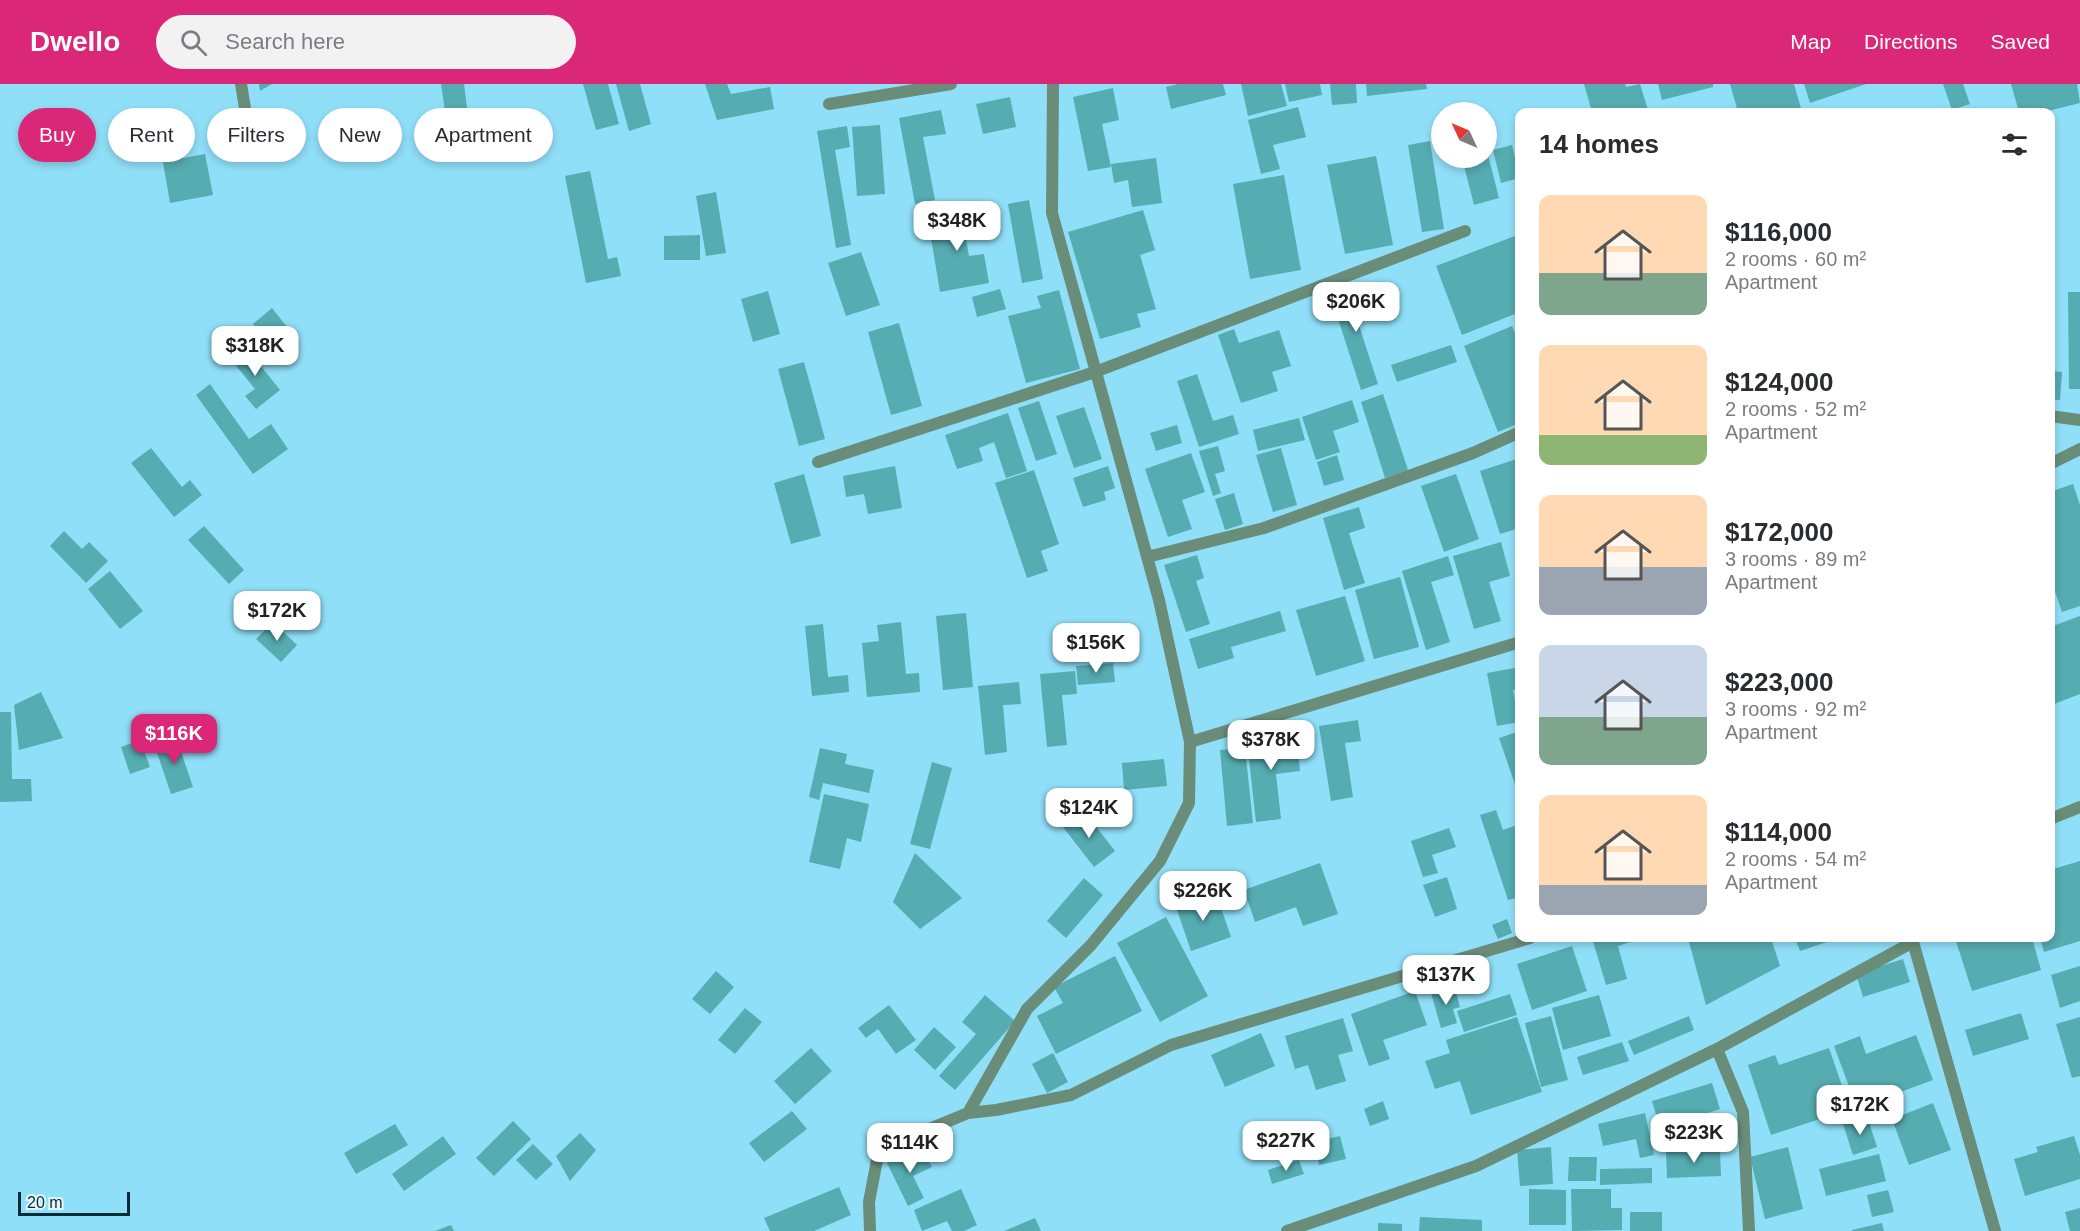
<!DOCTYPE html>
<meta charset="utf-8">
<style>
:root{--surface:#fff;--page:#f2f2f3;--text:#2b2b33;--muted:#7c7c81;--accent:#db2777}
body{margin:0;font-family:Helvetica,sans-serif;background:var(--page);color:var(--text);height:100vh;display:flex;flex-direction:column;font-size:22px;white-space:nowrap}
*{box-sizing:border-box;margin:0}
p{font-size:20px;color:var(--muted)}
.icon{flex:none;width:33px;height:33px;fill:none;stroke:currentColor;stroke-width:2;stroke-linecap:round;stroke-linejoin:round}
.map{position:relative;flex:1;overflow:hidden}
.sheet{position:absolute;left:1515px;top:24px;width:540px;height:834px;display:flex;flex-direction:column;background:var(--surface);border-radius:12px;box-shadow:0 3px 9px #0003}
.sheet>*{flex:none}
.hud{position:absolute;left:18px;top:24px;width:570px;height:54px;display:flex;gap:12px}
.needle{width:39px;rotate:314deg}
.fabs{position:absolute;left:1431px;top:18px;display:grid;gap:12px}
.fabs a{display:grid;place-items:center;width:66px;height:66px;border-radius:50%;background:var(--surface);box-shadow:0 3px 9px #0003;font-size:30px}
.scale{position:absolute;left:18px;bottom:15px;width:112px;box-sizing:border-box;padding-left:6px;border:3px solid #082b35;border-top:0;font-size:16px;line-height:21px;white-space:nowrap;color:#082b35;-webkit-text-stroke:4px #e1f7fe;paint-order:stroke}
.price{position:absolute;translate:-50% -51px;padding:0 14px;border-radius:12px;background:#fff;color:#222;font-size:20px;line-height:39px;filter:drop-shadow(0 2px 3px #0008)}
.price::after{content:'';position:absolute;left:50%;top:36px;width:18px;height:14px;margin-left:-9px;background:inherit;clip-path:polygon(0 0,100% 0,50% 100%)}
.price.selected{background:var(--accent);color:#fff}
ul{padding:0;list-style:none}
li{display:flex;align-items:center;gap:18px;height:150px;padding:0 24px}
li span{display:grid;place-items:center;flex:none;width:168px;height:120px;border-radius:12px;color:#555}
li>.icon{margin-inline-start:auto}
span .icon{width:72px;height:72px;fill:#fffc;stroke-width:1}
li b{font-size:26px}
h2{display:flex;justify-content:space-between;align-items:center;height:72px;padding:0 24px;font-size:26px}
.chip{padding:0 21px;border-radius:27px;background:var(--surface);box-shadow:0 3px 9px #0003;font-size:21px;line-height:54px}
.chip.selected{background:var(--accent);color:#fff}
header{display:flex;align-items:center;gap:36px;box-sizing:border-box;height:84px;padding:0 30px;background:var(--accent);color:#fff}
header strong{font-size:28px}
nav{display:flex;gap:33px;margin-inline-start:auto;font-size:21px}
.search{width:420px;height:54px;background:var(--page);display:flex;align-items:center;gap:15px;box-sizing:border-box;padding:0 21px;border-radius:33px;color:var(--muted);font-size:22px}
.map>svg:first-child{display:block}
</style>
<header>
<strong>Dwello</strong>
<div class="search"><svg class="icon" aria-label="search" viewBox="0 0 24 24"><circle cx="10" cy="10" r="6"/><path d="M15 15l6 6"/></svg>Search here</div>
<nav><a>Map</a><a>Directions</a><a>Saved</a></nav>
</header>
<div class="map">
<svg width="2080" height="1147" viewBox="0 0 2080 1147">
<rect width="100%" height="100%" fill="#90dff8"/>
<path fill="#55acb1" d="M259,0H272L260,7Z
M441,0H464L467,24L445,27Z
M583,0H608L619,40L596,46Z
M616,0H640L651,40L629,47Z
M705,0H727L731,10L770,3L774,25L717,36Z
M1178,0H1223L1226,11L1171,25L1166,3Z
M1241,0H1281L1287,22L1248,32Z
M1285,0H1320L1322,11L1289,18Z
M1330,0H1356L1357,19L1332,21Z
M1366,0H1426L1427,5L1367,12Z
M1584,0H1625L1626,3L1640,0L1648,26L1592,28Z
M1658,0H1713V3L1662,16Z
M1730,0H1794L1802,28H1738Z
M1804,0H1866L1810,19Z
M1943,0H1963L1970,20L1952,26Z
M2011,0H2077L2080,19L2044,28H2019Z
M1113,4L1119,36L1102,40L1111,83L1088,87L1073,13Z
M1010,13L1016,43L983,50L976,20Z
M1298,23L1306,53L1273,61L1280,85L1261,90L1248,36Z
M941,26L946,50L923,53L935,116L915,120L899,34Z
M880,41L885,110L857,112L852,43Z
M847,42L850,63L835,66L851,161L836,164L817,47Z
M1430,57L1444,145L1422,148L1408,61Z
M1512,61L1520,94L1501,99L1493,66Z
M1487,67L1499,114L1474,121L1462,74H1486Z
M205,70L213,111L170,119L163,78Z
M1376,72L1393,161L1345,170L1327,81Z
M1156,74L1162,119L1132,123L1128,96L1114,99L1111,80Z
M590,87L608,175L617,173L621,192L586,199L565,92Z
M1284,91L1301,186L1250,195L1233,100Z
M716,108L726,169L706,172L696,112Z
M1029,116L1043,195L1022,199L1008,120Z
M1143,126L1155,166L1140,171L1156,225L1137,230L1141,243L1100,255L1068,148Z
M976,127L980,152L966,155L969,172L984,170L989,199L940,208L928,136Z
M1520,150V228L1462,251L1436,182Z
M700,151V176H664V152Z
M861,168L880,221L846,232L828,179Z
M1365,202L1373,223L1355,229L1378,300L1361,306L1331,213Z
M1000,205L1006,225L977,233L972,213Z
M1059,206L1080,285L1026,299L1008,232L1041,224L1037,212Z
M768,207L780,250L753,258L741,215Z
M2068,208H2080V305H2069Z
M272,224L295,253L277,269L253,240Z
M899,239L922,322L891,331L868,248Z
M1512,242L1520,260V339L1498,348L1464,262Z
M1234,245L1239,259L1279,246L1291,282L1272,288L1278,307L1241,319L1218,251Z
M244,261L280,306L256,325L245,312L255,305L229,273Z
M1451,261L1457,278L1397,298L1391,281Z
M804,278L825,355L799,362L778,285Z
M2050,287L2062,288L2060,316H2050Z
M1197,290L1213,337L1233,331L1239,350L1199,363L1177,297Z
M210,300L249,355L271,340L288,365L253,390L196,311Z
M1383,310L1408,386L1385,394L1361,318Z
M1352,316L1359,338L1333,347L1340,368L1316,376L1302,333Z
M1039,317L1057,370L1036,377L1018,324Z
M1084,323L1102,375L1074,384L1056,332Z
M1008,329L1027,387L1006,394L994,358L979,364L983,377L957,385L945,351Z
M1299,334L1305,356L1258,367L1253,346Z
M1177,341L1182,359L1156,367L1150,349Z
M1218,362L1225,387L1215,390L1221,409L1213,412L1199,367Z
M151,364L182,403L190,396L202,411L174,433L131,379Z
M1281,364L1297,421L1273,428L1256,371Z
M1191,369L1205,408L1182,416L1192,445L1168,453L1145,385Z
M1337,371L1344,396L1324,402L1317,378Z
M1520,374V444L1500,450L1480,387Z
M895,382L902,424L868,430L864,410L846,413L843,392Z
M1108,382L1115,404L1104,408L1106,416L1083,423L1073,394Z
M1034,386L1059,460L1041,467L1048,487L1027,494L995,399Z
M804,390L821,452L791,460L774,399Z
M1456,390L1479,455L1444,468L1421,402Z
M2073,400L2080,421V522L2062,528L2050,493V408Z
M1234,409L1243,440L1225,446L1215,415Z
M1359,423L1365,444L1349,449L1365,499L1344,506L1323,434Z
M204,442L244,486L229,500L188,456Z
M64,447L82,465L89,458L108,477L86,499L50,462Z
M1501,458L1510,492L1489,498L1501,537L1474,545L1453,472Z
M1197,471L1204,494L1196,497L1210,540L1186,548L1164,481Z
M1448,472L1454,491L1431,498L1450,558L1426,566L1402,487Z
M110,487L143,527L120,545L88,505Z
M1400,493L1419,563L1374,575L1355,506Z
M1345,512L1365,577L1316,592L1296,526Z
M1280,527L1286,547L1231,563L1234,574L1198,585L1189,555Z
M966,529L973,603L943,606L936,532Z
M2080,532V610L2054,620L2050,612V543Z
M273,538L297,561L281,578L256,555Z
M901,538L906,590L919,589L920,608L867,613L862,559L879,557L877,541Z
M823,540L828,593L848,591L849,608L812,612L805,542Z
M1113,579L1115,598L1078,601L1076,582Z
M1520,583V605L1513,606L1519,638L1497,642L1487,589Z
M1075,587L1077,610L1062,611L1067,661L1047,663L1040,590Z
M1019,598L1021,620L1003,621L1007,668L985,671L978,602Z
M41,608L63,654L19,666L14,621Z
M0,628H11L12,695H31L32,717L0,718Z
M1358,636L1361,657L1345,659L1353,713L1331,717L1319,642Z
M1296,645L1300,687L1276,690L1281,735L1256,738L1247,658Z
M1520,647V708L1518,709L1499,654Z
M176,653L193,703L171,710L154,660Z
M140,656L150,683L130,690L121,663Z
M820,664L847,670L845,680L874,686L869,709L823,699L819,716L809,713Z
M1245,664L1253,739L1227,742L1220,666Z
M1164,675L1167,702L1124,706L1122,679Z
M932,678L952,684L930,765L910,760Z
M824,710L869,720L861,758L847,754L840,785L809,778Z
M1496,726L1503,746L1520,740V813L1508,816L1480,731Z
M1084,727L1115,767L1094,783L1063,743Z
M1449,744L1456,763L1432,771L1438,789L1423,793L1411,757Z
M915,769L962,814L920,845L893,818Z
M2080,777V857L2044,868L2040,854H2050V786Z
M1320,779L1338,830L1303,842L1296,823L1255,838L1244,806Z
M1447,793L1457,825L1435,833L1423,801Z
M1084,794L1103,811L1066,854L1047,837Z
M1216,809L1231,853L1191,867L1176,823Z
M1520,820V837L1519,838L1515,822Z
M1166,833L1208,912L1160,938L1117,859Z
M1507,835L1512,849L1498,855L1492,841Z
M1592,854H1643L1618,862L1627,895L1606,901Z
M1688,854H1771L1780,882L1706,921Z
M1795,854H1829L1830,857L1800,867Z
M1955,854H2032L2041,886L1972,907Z
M1572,862L1587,907L1532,926L1517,880Z
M1115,872L1142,927L1056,970L1037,932L1063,919L1054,903Z
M1903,875L1910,898L1863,913L1856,890Z
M2080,882V917L2060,924L2051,891Z
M716,887L734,903L710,930L692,915Z
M1454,901L1460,923L1453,925L1457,939L1441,944L1431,909Z
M1415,907L1427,941L1383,956L1390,975L1369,982L1351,930Z
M1510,910L1517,931L1464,948L1457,927Z
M985,911L1015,937L955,1006L939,992L976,950L962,938Z
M1599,911L1611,952L1563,966L1552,924Z
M889,921L916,956L896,970L878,945L866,954L858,944Z
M745,924L762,938L735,970L718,956Z
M2021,929L2029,955L1973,972L1965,946Z
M1551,932L1568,996L1541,1003L1525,939Z
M1689,932L1694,946L1634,971L1628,957Z
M1517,933L1542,1008L1471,1031L1460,997L1435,1005L1425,977L1450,969L1446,956Z
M2080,933V992L2072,994L2056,940Z
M1343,934L1353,967L1338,971L1346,997L1316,1006L1308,981L1295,985L1285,952Z
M934,943L956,963L935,986L914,966Z
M1261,949L1275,982L1225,1003L1211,971Z
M1916,951L1933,996L1857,1024L1834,962L1860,952L1866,970Z
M1622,958L1629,977L1583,991L1577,973Z
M811,964L832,987L795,1020L774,997Z
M1829,964L1850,1025L1771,1051L1748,981L1775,971L1779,981Z
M1053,969L1068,998L1047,1009L1032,980Z
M1712,999L1720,1025L1660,1044L1652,1017Z
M1383,1017L1389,1035L1370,1042L1364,1025Z
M1933,1019L1951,1066L1909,1081L1892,1035Z
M792,1027L807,1045L764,1078L749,1059Z
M1645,1029L1654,1071L1640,1074L1636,1055L1603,1062L1598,1040Z
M1867,1032L1877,1063L1853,1071L1843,1040Z
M513,1037L531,1055L494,1092L476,1074Z
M395,1040L408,1061L356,1090L344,1069Z
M580,1049L596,1066L570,1097L556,1072Z
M443,1052L456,1070L404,1107L392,1090Z
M1340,1052L1346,1075L1319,1081L1314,1058Z
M2074,1052L2080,1071V1095L2025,1112L2014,1075L2038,1068L2036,1063Z
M533,1060L553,1080L536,1096L516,1076Z
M922,1063L932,1083L913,1092L924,1114L908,1122L887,1079Z
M1551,1063L1553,1100L1520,1102L1517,1066Z
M1788,1063L1803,1125L1765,1135L1750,1073Z
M1720,1066L1721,1092L1667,1094L1666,1068Z
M1879,1070L1886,1097L1826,1112L1819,1085Z
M1569,1073H1597L1596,1097H1568Z
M1299,1076L1304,1090L1272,1100L1268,1086Z
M1652,1084V1099L1600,1101V1085Z
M839,1103L851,1131L814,1147H770L764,1134Z
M961,1105L977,1141L964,1147H952L947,1137L922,1147L914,1126Z
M1529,1105L1566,1106V1141H1529Z
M1571,1105H1611V1124H1622V1146L1572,1147Z
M1888,1106L1894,1128L1872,1133L1867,1111Z
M2080,1124V1147H2070L2065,1128Z
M1630,1128H1662V1147H1630Z
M1420,1133L1482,1136V1147H1419Z
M1035,1134L1041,1147H1004Z
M1378,1139L1402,1140V1147H1378Z
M1882,1139L1884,1147H1852V1146Z
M451,1141L454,1147H435Z"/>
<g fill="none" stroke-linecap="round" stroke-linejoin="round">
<path stroke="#6a8d79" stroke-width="12" d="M241,0L246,30
M829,20L951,0
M2050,332L2080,336
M818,378L1095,288L1465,147
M2050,380L2080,365
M1147,473L1264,444L1473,369L1520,348
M1190,658L1520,558
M2050,735L2080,723
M1913,858L1995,1147
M1717,965L1743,1028L1749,1147
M968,1029L1027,925L1091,861L1160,777L1189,719L1190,658L1159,516L1052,129L1053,0
M870,1147L869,1118L877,1076L888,1062L968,1029L996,1026L1071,1011L1171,961L1530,854
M1287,1147L1476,1082L1717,965L1913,858L1915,854"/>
</g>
</svg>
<div class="fabs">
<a><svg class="needle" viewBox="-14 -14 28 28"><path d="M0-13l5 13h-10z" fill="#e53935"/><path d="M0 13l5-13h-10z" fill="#7c7c81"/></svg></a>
</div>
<div class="scale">20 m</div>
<b class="price" style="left:957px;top:168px">$348K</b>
<b class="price" style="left:1356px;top:249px">$206K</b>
<b class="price" style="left:255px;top:293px">$318K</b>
<b class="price" style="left:277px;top:558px">$172K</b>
<b class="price" style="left:1096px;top:590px">$156K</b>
<b class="price selected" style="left:174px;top:681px">$116K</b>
<b class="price" style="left:1271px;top:687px">$378K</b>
<b class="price" style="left:1089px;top:755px">$124K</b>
<b class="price" style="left:1203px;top:838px">$226K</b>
<b class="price" style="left:1446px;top:922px">$137K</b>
<b class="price" style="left:1860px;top:1052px">$172K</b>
<b class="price" style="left:1694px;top:1080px">$223K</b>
<b class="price" style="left:1286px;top:1088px">$227K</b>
<b class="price" style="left:910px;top:1090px">$114K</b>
<div class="hud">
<a class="chip selected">Buy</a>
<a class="chip">Rent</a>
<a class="chip">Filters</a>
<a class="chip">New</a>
<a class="chip">Apartment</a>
</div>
<section class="sheet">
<h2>14 homes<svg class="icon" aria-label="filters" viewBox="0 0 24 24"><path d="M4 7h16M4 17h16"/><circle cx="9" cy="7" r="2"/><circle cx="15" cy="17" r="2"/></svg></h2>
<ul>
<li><span style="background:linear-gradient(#ffd9b3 65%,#7fa58c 0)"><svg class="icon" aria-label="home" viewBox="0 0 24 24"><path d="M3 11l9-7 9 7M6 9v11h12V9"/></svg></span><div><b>$116,000</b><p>2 rooms · 60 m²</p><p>Apartment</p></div></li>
<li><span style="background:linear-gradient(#ffd9b3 75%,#8fb573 0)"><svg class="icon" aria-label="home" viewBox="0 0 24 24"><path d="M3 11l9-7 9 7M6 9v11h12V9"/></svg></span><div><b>$124,000</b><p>2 rooms · 52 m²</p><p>Apartment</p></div></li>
<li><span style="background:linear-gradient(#ffd9b3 60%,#9aa5b1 0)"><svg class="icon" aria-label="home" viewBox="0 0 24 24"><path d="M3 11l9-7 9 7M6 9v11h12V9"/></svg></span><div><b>$172,000</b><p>3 rooms · 89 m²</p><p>Apartment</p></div></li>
<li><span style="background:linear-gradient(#c9d6e8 60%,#7fa58c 0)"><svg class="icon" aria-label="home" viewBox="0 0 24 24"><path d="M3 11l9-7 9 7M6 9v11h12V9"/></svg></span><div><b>$223,000</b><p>3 rooms · 92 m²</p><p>Apartment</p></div></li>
<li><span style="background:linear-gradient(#ffd9b3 75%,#9aa5b1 0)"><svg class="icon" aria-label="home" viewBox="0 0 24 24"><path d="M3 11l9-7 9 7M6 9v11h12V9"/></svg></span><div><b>$114,000</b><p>2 rooms · 54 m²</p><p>Apartment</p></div></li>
</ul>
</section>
</div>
